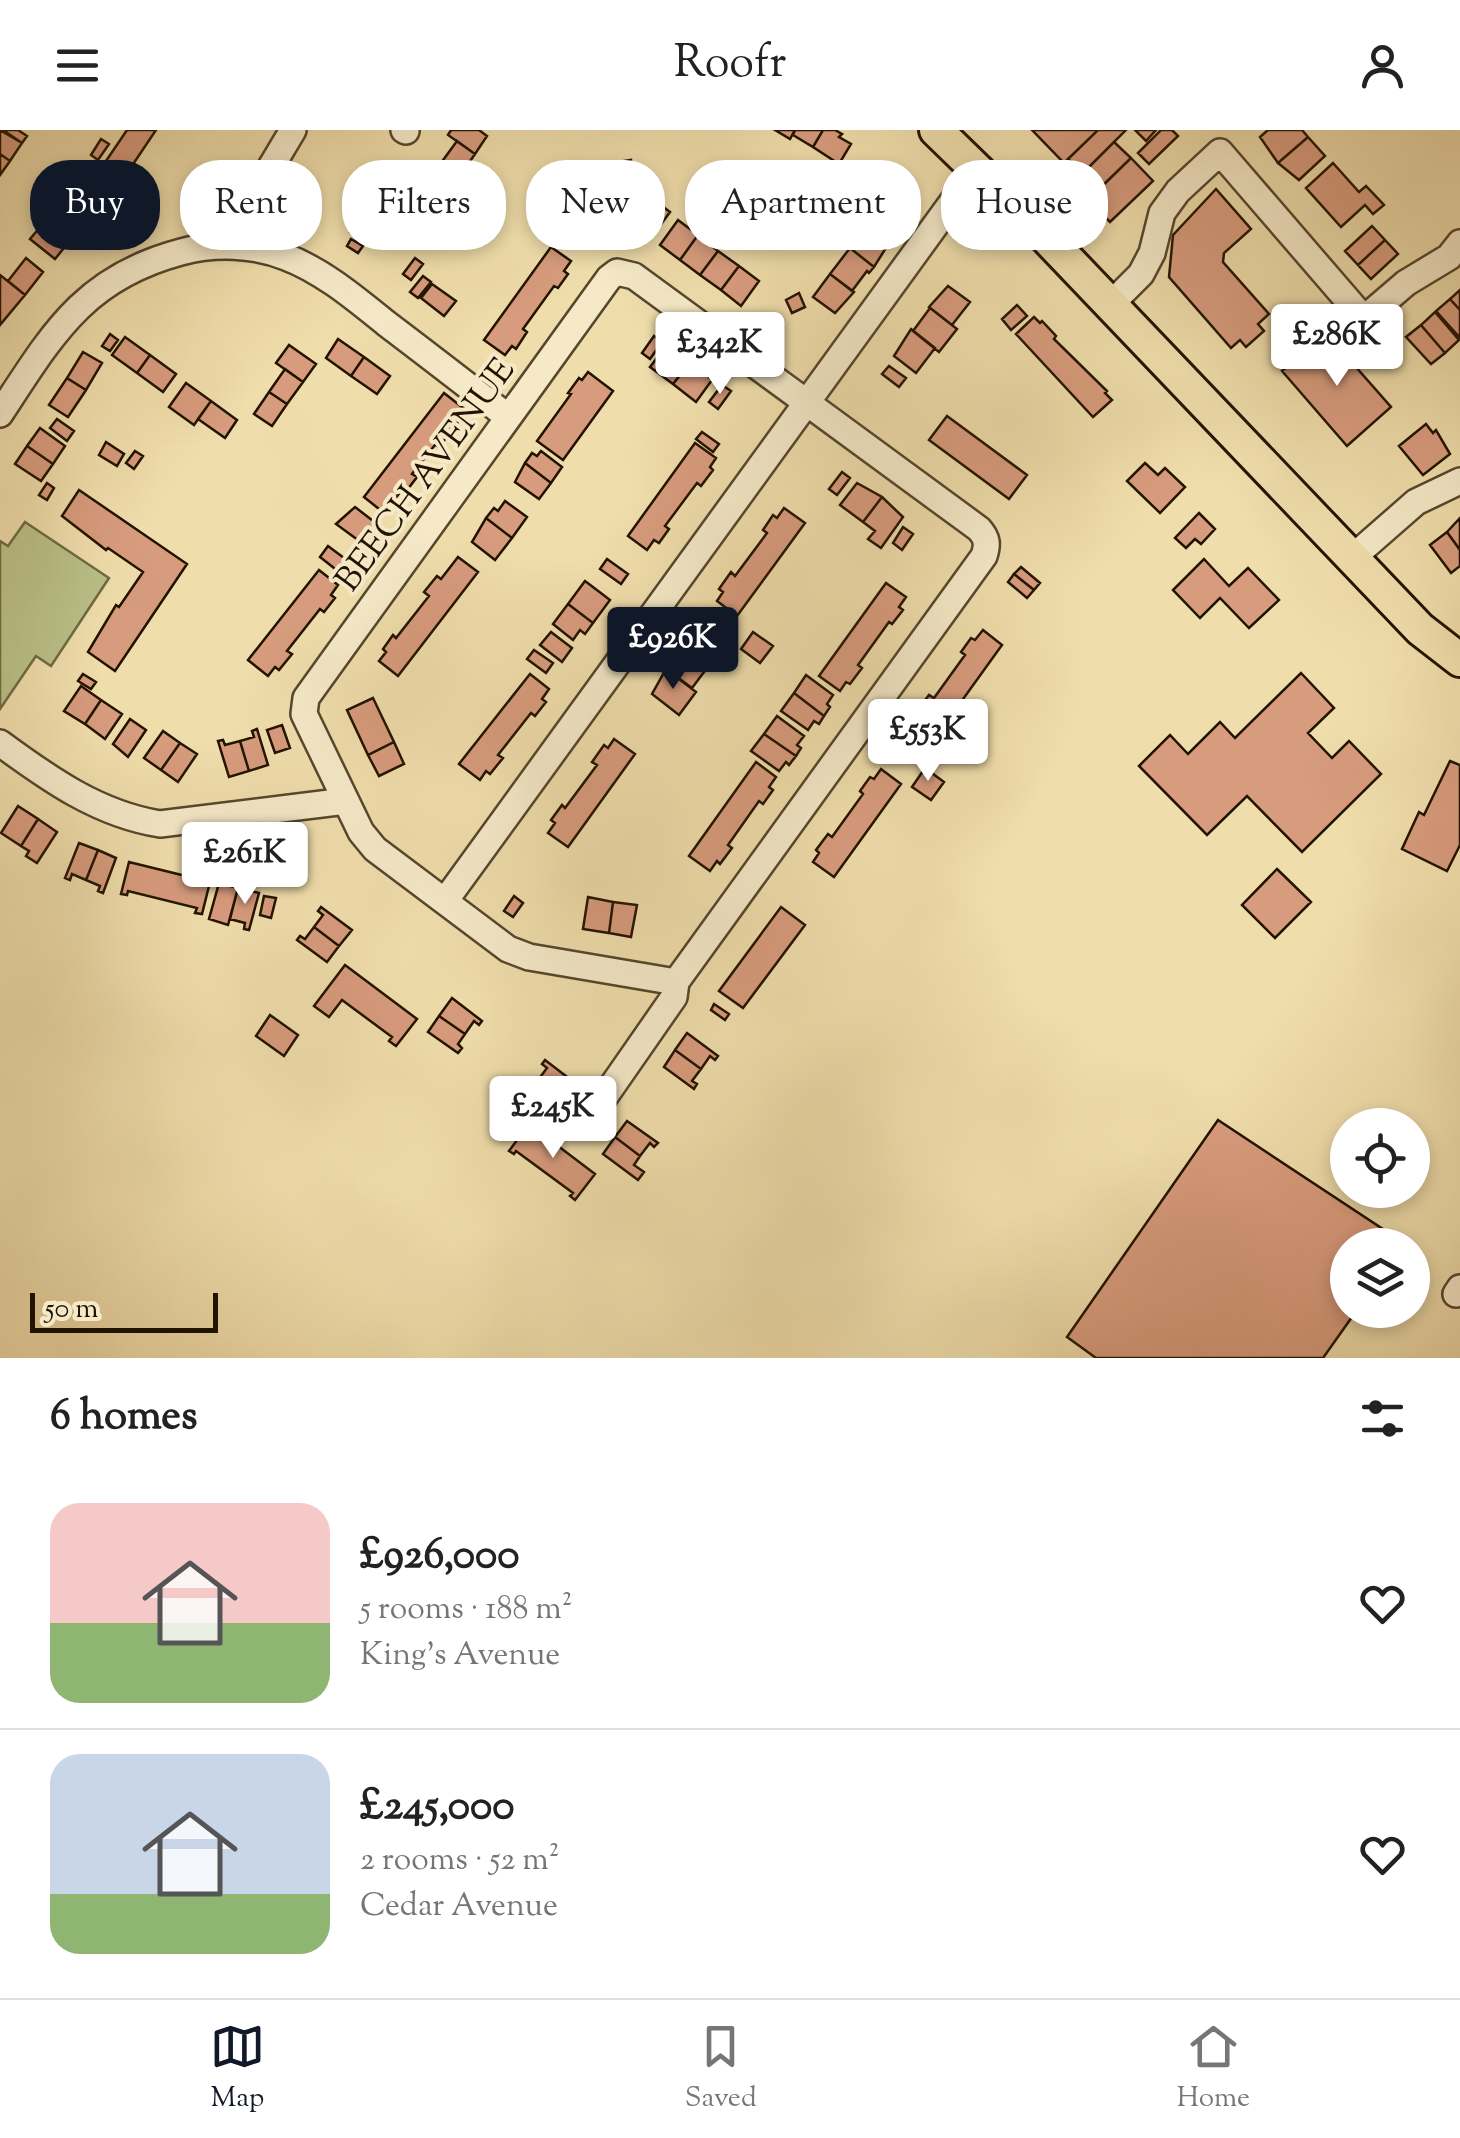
<!DOCTYPE html>
<meta charset="utf-8">
<style>
:root{--surface:#fff;--page:#f6f6f6;--text:#222;--muted:#767676;--line:#e0e0e0;--accent:#111827}
body{margin:0;font-family:"Sorts Mill Goudy",serif;background:var(--page);color:var(--text);height:100vh;display:flex;flex-direction:column;font-size:38px;white-space:nowrap}
*{box-sizing:border-box;margin:0}
p{font-size:32px;color:var(--muted)}
.icon{flex:none;width:55px;height:55px;fill:none;stroke:currentColor;stroke-width:2;stroke-linecap:round;stroke-linejoin:round}
.map{position:relative;height:1228px;overflow:hidden}
.side{display:flex;flex-direction:column;background:var(--surface);flex:1}
.side>*{flex:none}
.hud{position:absolute;left:30px;top:30px;width:1400px;height:90px;display:flex;gap:20px}
.controls{position:absolute;left:1330px;top:978px;display:grid;gap:20px}
.controls a{display:grid;place-items:center;width:100px;height:100px;border-radius:50%;background:var(--surface);box-shadow:0 5px 15px #0003;font-size:50px}
.scale{position:absolute;left:30px;bottom:25px;width:188px;box-sizing:border-box;padding-left:10px;border:5px solid #221301;border-top:0;font-size:28px;line-height:35px;white-space:nowrap;color:#221301;-webkit-text-stroke:8px #f5e9c8;paint-order:stroke}
.price{position:absolute;translate:-50% -85px;padding:0 22px;border-radius:10px;background:#fff;color:#222;font-size:32px;line-height:65px;filter:drop-shadow(0 2px 5px #0008)}
.price::after{content:'';position:absolute;left:50%;top:60px;width:30px;height:22px;margin-left:-15px;background:inherit;clip-path:polygon(0 0,100% 0,50% 100%)}
.price.active{background:var(--accent);color:#fff}
ul{padding:0;list-style:none}
li{display:flex;align-items:center;gap:30px;height:250px;padding:0 50px}
li+li{border-top:2px solid var(--line)}
li span{display:grid;place-items:center;flex:none;width:280px;height:200px;border-radius:30px;color:#555}
li>.icon{margin-inline-start:auto}
span .icon{width:120px;height:120px;fill:#fffc;stroke-width:1}
li b{font-size:42px}
h2{display:flex;justify-content:space-between;align-items:center;height:120px;padding:0 50px;font-size:42px}
.tag{padding:0 35px;border-radius:40px;background:var(--surface);box-shadow:0 5px 15px #0003;font-size:35px;line-height:90px}
.tag.active{background:var(--accent);color:#fff}
header{display:flex;justify-content:space-between;align-items:center;height:130px;padding:0 50px;background:var(--surface);font-size:45px;font-weight:600}
.tab-bar{display:flex;justify-content:space-around;align-items:center;height:140px;border-top:2px solid var(--line);background:var(--surface);font-size:28px;color:var(--muted)}
.tab-bar a{display:grid;justify-items:center;gap:5px}
.tab-bar .active{color:var(--accent)}
.map>svg:first-child{display:block}
</style>
<header><svg class="icon" aria-label="menu" viewBox="0 0 24 24"><path d="M4 6h16M4 12h16M4 18h16"/></svg>Roofr<svg class="icon" aria-label="person" viewBox="0 0 24 24"><circle cx="12" cy="8" r="4"/><path d="M4 21q1-7 8-7t8 7"/></svg></header>
<div class="map">
<svg width="1460" height="1228" viewBox="0 0 1460 1228">
<rect width="100%" height="100%" fill="#efddab"/>
<filter id="stains"><feTurbulence type="fractalNoise" baseFrequency=".002" numOctaves="4"/><feColorMatrix values="0 0 0 0 .2 0 0 0 0 .09 0 0 0 0 .02 0 0 0 .5 -.17"/></filter>
<radialGradient id="worn" r=".72"><stop offset=".6" stop-color="#630" stop-opacity="0"/><stop offset="1" stop-color="#630" stop-opacity=".3"/></radialGradient>
<path fill="#bac088" stroke="#6e6a44" stroke-width="2.5" d="M25,392L109,448L51,536L36,526L0,579V411L8,416Z"/>
<path fill="#d79b7d" stroke="#221301" stroke-width="2.5" d="M0,0L22,13L10,31L0,24Z
M3,0H18L27,6L22,13Z
M127,0H156L105,76L85,62Z
M451,0H479L487,6L475,24L448,5Z
M775,0H795L790,9Z
M795,0H823L813,17L793,5Z
M823,0H835L842,4L839,7L851,14L839,34L813,17Z
M1032,0H1098L1064,33Z
M1098,0H1126L1083,43L1068,29Z
M1135,0H1156L1146,11Z
M1161,0H1172L1178,6L1149,34L1138,23Z
M1268,0H1302L1308,7L1278,33L1260,7Z
M1308,7L1325,26L1299,50L1278,33Z
M101,9L109,14L98,30L91,25Z
M457,11L475,24L460,46L441,33Z
M1114,12L1131,28L1098,60L1083,43Z
M0,24L10,31L0,45Z
M1131,28L1153,51L1110,92L1088,70Z
M631,30L635,60L610,63L605,34Z
M441,33L460,46L444,69L426,56Z
M1333,33L1359,62L1366,56L1384,75L1373,84L1365,75L1341,97L1306,58Z
M605,34L610,63L584,67L580,38Z
M381,59L398,71L383,93L365,81Z
M1216,59L1251,99L1224,123L1223,132L1269,184L1258,194L1264,201L1246,217L1240,210L1231,218L1169,147L1173,105Z
M846,61L861,73L855,82L839,70Z
M78,66L95,80L76,103L59,89Z
M662,76L670,82L659,97L651,91Z
M365,81L383,93L368,115L350,102Z
M52,83L76,103L55,129L30,109Z
M678,90L698,105L680,130L660,115Z
M867,96L889,113L874,137L850,118Z
M1372,96L1385,110L1358,135L1345,121Z
M698,105L718,121L700,145L680,130Z
M351,109L363,116L358,123L347,116Z
M1385,110L1398,124L1371,149L1358,135Z
M551,117L571,131L564,141L568,144L558,158L554,156L523,199L527,202L516,219L512,216L505,225L484,210Z
M850,118L874,137L869,143L867,141L852,161L830,144Z
M718,121L739,136L721,160L700,145Z
M26,128L43,142L25,165L8,151Z
M415,128L423,134L411,150L403,144Z
M739,136L759,151L741,176L721,160Z
M830,144L854,162L835,183L813,167Z
M0,145L25,165L0,195Z
M423,146L431,152L418,168L410,162Z
M432,154L456,171L444,186L421,168Z
M948,156L970,172L952,195L929,177Z
M1460,160V180L1450,169Z
M799,163L805,177L792,183L786,170Z
M1450,169L1460,180V208L1436,181Z
M1017,175L1027,186L1011,200L1002,189Z
M930,178L957,199L939,222L913,201Z
M1435,182L1459,210L1445,223L1421,195Z
M1034,187L1040,193L1042,191L1056,206L1054,209L1107,261L1105,263L1112,270L1093,287L1016,204Z
M1421,195L1445,223L1431,234L1406,207Z
M911,199L935,218L916,243L894,226Z
M1326,203L1391,277L1347,316L1282,241Z
M110,204L118,210L110,221L102,216Z
M654,206L662,212L650,229L642,223Z
M125,207L150,225L137,243L112,225Z
M338,209L364,227L351,246L326,228Z
M289,215L316,234L303,252L276,233Z
M667,215L692,230L673,254L650,237Z
M83,222L102,233L86,260L67,248Z
M150,225L176,244L163,262L137,243Z
M364,227L390,246L377,264L351,246Z
M692,230L712,250L696,272L673,254Z
M889,236L906,248L899,257L882,244Z
M285,239L303,252L287,274L269,262Z
M588,242L613,261L563,330L537,311L571,264L568,263L579,248L582,250Z
M67,248L86,260L68,287L49,275Z
M186,253L211,271L194,295L169,277Z
M722,255L731,261L718,279L709,272Z
M269,262L287,274L272,296L254,284Z
M444,263L467,281L439,317L435,315L412,344L417,347L404,364L401,361L384,383L364,367Z
M211,271L237,290L225,308L198,289Z
M947,286L1027,345L1009,369L929,310Z
M57,289L74,301L67,311L50,298Z
M1426,294L1433,303L1436,300L1450,324L1423,345L1399,316Z
M40,298L65,316L53,334L27,316Z
M702,302L719,314L713,322L696,309Z
M106,312L124,324L117,336L99,325Z
M695,313L716,328L710,337L713,340L701,356L697,353L665,396L669,399L659,413L654,410L647,420L628,406Z
M27,316L53,334L41,351L15,334Z
M135,321L143,326L134,339L126,333Z
M541,321L562,337L551,353L525,333L532,323L537,326Z
M525,333L551,353L539,369L515,352Z
M1145,333L1158,345L1165,338L1185,357L1160,383L1127,351Z
M842,342L850,348L837,365L829,359Z
M47,353L54,358L47,370L39,365Z
M857,353L882,367L863,392L840,375Z
M79,360L187,434L115,541L88,522L116,475L119,477L143,442L108,418L106,420L62,386Z
M882,367L903,387L881,418L868,409L875,401L863,392Z
M505,371L527,387L512,408L486,388L494,378L498,381Z
M355,377L377,394L362,413L336,394Z
M784,378L805,393L737,486L717,471L723,462L719,459L731,442L735,446L767,403L763,400L773,385L777,388Z
M1199,383L1215,399L1201,414L1195,409L1186,418L1175,408Z
M486,388L512,408L495,430L472,412Z
M1460,388V420L1447,402Z
M903,397L913,404L902,420L893,413Z
M1447,402L1460,420V436L1451,443L1430,415Z
M328,416L348,431L339,442L320,427Z
M458,427L478,442L398,546L379,531L386,522L383,519L393,505L396,508L429,466L424,462L437,446L441,449Z
M607,429L628,444L621,454L600,439Z
M1204,429L1229,456L1248,438L1279,470L1249,498L1220,468L1200,488L1173,460Z
M1021,437L1040,453L1034,460L1014,444Z
M319,440L338,455L331,465L335,468L324,482L320,479L287,521L292,524L279,540L275,537L268,546L248,530Z
M1014,444L1034,460L1027,468L1008,452Z
M585,451L610,470L593,493L568,474Z
M886,453L906,467L899,477L903,480L892,494L889,492L858,535L862,538L850,554L846,552L840,561L819,546Z
M568,474L593,493L585,504L580,500L573,510L553,494Z
M983,500L1002,515L935,608L914,593L921,584L917,581L929,565L934,568L965,525L961,522L971,508L975,510Z
M551,502L572,518L562,532L540,515Z
M753,502L773,516L760,533L741,519Z
M534,520L553,533L546,543L527,529Z
M686,523L707,538L692,558L666,539L674,529L679,532Z
M666,539L696,562L679,585L652,564Z
M1301,543L1334,578L1308,603L1332,628L1349,611L1381,644L1302,722L1247,666L1207,705L1139,636L1170,605L1188,624L1220,592L1235,608Z
M83,544L96,552L91,559L78,551Z
M530,544L549,559L542,569L546,572L535,586L531,583L498,625L503,628L490,644L486,641L480,650L459,634Z
M806,545L833,565L827,574L830,577L824,586L794,563Z
M81,556L101,570L85,594L64,581Z
M794,563L824,586L819,594L814,591L808,600L781,581Z
M373,568L394,612L368,625L347,580Z
M101,570L122,584L105,609L85,594Z
M777,586L804,606L797,615L801,618L796,626L764,604Z
M130,589L146,600L128,627L113,614Z
M282,595L290,618L275,623L267,600Z
M257,599L268,635L249,641L240,611L254,607L252,601Z
M163,601L180,613L161,640L144,628Z
M764,604L796,626L789,635L786,632L779,641L751,621Z
M614,609L635,624L568,717L548,703L555,693L551,690L562,675L565,678L597,635L592,632L604,615L608,618Z
M223,610L225,615L240,611L249,641L229,647L218,611Z
M394,612L404,634L379,646L368,625Z
M180,613L197,624L178,652L161,640Z
M1450,631L1460,635V715L1447,741L1402,719L1419,682L1424,685Z
M756,632L776,647L769,657L773,660L763,674L759,671L728,715L732,718L720,734L717,731L710,741L689,726Z
M925,638L944,652L931,670L912,657Z
M881,639L901,654L834,747L813,732L819,723L816,720L828,704L832,707L863,664L860,661L870,647L874,649Z
M18,676L38,689L21,716L1,703Z
M38,689L57,702L37,733L26,726L29,721L21,716Z
M79,713L98,720L86,750L72,744L70,750L65,748Z
M98,720L116,728L103,763L98,761L100,756L86,750Z
M129,732L210,752L202,784L195,783L197,778L128,761L127,765L121,764Z
M1277,739L1311,772L1275,808L1242,775Z
M219,753L238,758L228,795L209,789Z
M238,758L259,763L249,800L244,799L245,793L230,789Z
M264,766L276,768L271,788L260,785Z
M514,766L523,773L513,787L504,781Z
M588,767L613,772L609,803L583,799Z
M613,772L637,775L631,807L609,803Z
M321,777L352,800L339,816L314,797L323,785L318,781Z
M781,777L805,795L743,878L719,861Z
M314,797L339,816L327,832L297,810L300,806L305,809Z
M345,835L417,889L396,916L389,911L392,907L342,870L329,887L314,876Z
M452,868L482,891L479,895L474,891L465,904L439,886Z
M714,874L729,884L725,890L711,880Z
M270,885L298,905L284,926L256,906Z
M439,886L465,904L458,914L462,918L458,923L428,902Z
M687,903L718,926L715,930L710,926L701,939L675,920Z
M675,920L701,939L692,951L697,954L694,959L664,937Z
M545,930L575,953L562,969L538,950L547,938L542,934Z
M538,950L562,969L550,985L520,962L523,958L528,962Z
M1218,990L1404,1113L1348,1115V1180H1357L1323,1228H1096L1067,1207Z
M627,991L658,1013L654,1017L650,1013L640,1026L615,1007Z
M529,994L595,1044L575,1070L570,1066L573,1063L516,1021L514,1024L509,1021Z
M615,1007L640,1026L634,1035L644,1042L638,1050L603,1024Z"/>
<g fill="none" stroke-linecap="round" stroke-linejoin="round">
<defs>
<path id="minor" d="M404,0L406,1
M238,115L253,67L293,0
M1111,174L1141,144L1152,123L1162,83L1178,61L1220,22L1364,189L1406,153L1449,127L1460,113
M0,284C52,205 83,148 181,122C215,113 253,114 286,127C323,141 356,169 387,194C428,225 468,256 508,287
M1352,428L1416,372L1460,351
M0,613C49,649 98,684 160,694L346,671
M445,771L977,38
M585,995L674,867L676,852L984,426C988,414 987,408 979,399L634,146L617,142L609,148L306,568L304,584L361,702L375,719L508,819L529,827L676,852
M1456,1164L1460,1158"/>
<path id="major" d="M936,0L1045,106L1420,499L1460,530"/>
</defs>
<use href="#minor" stroke="#55462c" stroke-width="30"/>
<use href="#major" stroke="#221301" stroke-width="38"/>
<use href="#minor" stroke="#f5e9c8" stroke-width="25"/>
<use href="#major" stroke="#efddab" stroke-width="32"/>
</g>
<g text-anchor="middle" stroke-width="8" stroke-linejoin="round" paint-order="stroke">
<g font-size="35" fill="#221301" stroke="#f5e9c8">
<text transform="translate(424 344) rotate(-54)" y="12">BEECH AVENUE</text>
</g>
</g>
<rect width="100%" height="100%" filter="url(#stains)"/>
<rect width="100%" height="100%" fill="url(#worn)"/>
</svg>
<div class="controls">
<a><svg class="icon" aria-label="locate" viewBox="0 0 24 24"><circle cx="12" cy="12" r="6"/><path d="M12 2v4M12 18v4M2 12h4M18 12h4"/></svg></a>
<a><svg class="icon" aria-label="layers" viewBox="0 0 24 24"><path d="M12 4l9 5-9 5-9-5zM3 14l9 5 9-5"/></svg></a>
</div>
<div class="scale">50 m</div>
<b class="price" style="left:1337px;top:259px">£286K</b>
<b class="price" style="left:720px;top:267px">£342K</b>
<b class="price active" style="left:673px;top:562px">£926K</b>
<b class="price" style="left:928px;top:654px">£553K</b>
<b class="price" style="left:245px;top:777px">£261K</b>
<b class="price" style="left:553px;top:1031px">£245K</b>
<div class="hud">
<a class="tag active">Buy</a>
<a class="tag">Rent</a>
<a class="tag">Filters</a>
<a class="tag">New</a>
<a class="tag">Apartment</a>
<a class="tag">House</a>
</div>
</div>
<section class="side">
<h2>6 homes<svg class="icon" aria-label="filters" viewBox="0 0 24 24"><path d="M4 7h16M4 17h16"/><circle cx="9" cy="7" r="2"/><circle cx="15" cy="17" r="2"/></svg></h2>
<ul>
<li><span style="background:linear-gradient(#f6c9c9 60%,#8fb573 0)"><svg class="icon" aria-label="home" viewBox="0 0 24 24"><path d="M3 11l9-7 9 7M6 9v11h12V9"/></svg></span><div><b>£926,000</b><p>5 rooms · 188 m²</p><p>King's Avenue</p></div><svg class="icon" aria-label="heart" viewBox="0 0 24 24"><path d="M12 20l-8-8c-3-5 5-10 8-4 3-6 11-1 8 4z"/></svg></li>
<li><span style="background:linear-gradient(#c9d6e8 70%,#8fb573 0)"><svg class="icon" aria-label="home" viewBox="0 0 24 24"><path d="M3 11l9-7 9 7M6 9v11h12V9"/></svg></span><div><b>£245,000</b><p>2 rooms · 52 m²</p><p>Cedar Avenue</p></div><svg class="icon" aria-label="heart" viewBox="0 0 24 24"><path d="M12 20l-8-8c-3-5 5-10 8-4 3-6 11-1 8 4z"/></svg></li>
</ul>
</section>
<nav class="tab-bar">
<a class="active"><svg class="icon" aria-label="map" viewBox="0 0 24 24"><path d="M3 6l6-2 6 2 6-2v14l-6 2-6-2-6 2zM9 4v14M15 6v14"/></svg>Map</a>
<a><svg class="icon" aria-label="saved" viewBox="0 0 24 24"><path d="M7 4h10v16l-5-4-5 4z"/></svg>Saved</a>
<a><svg class="icon" aria-label="home" viewBox="0 0 24 24"><path d="M3 11l9-7 9 7M6 9v11h12V9"/></svg>Home</a>
</nav>
